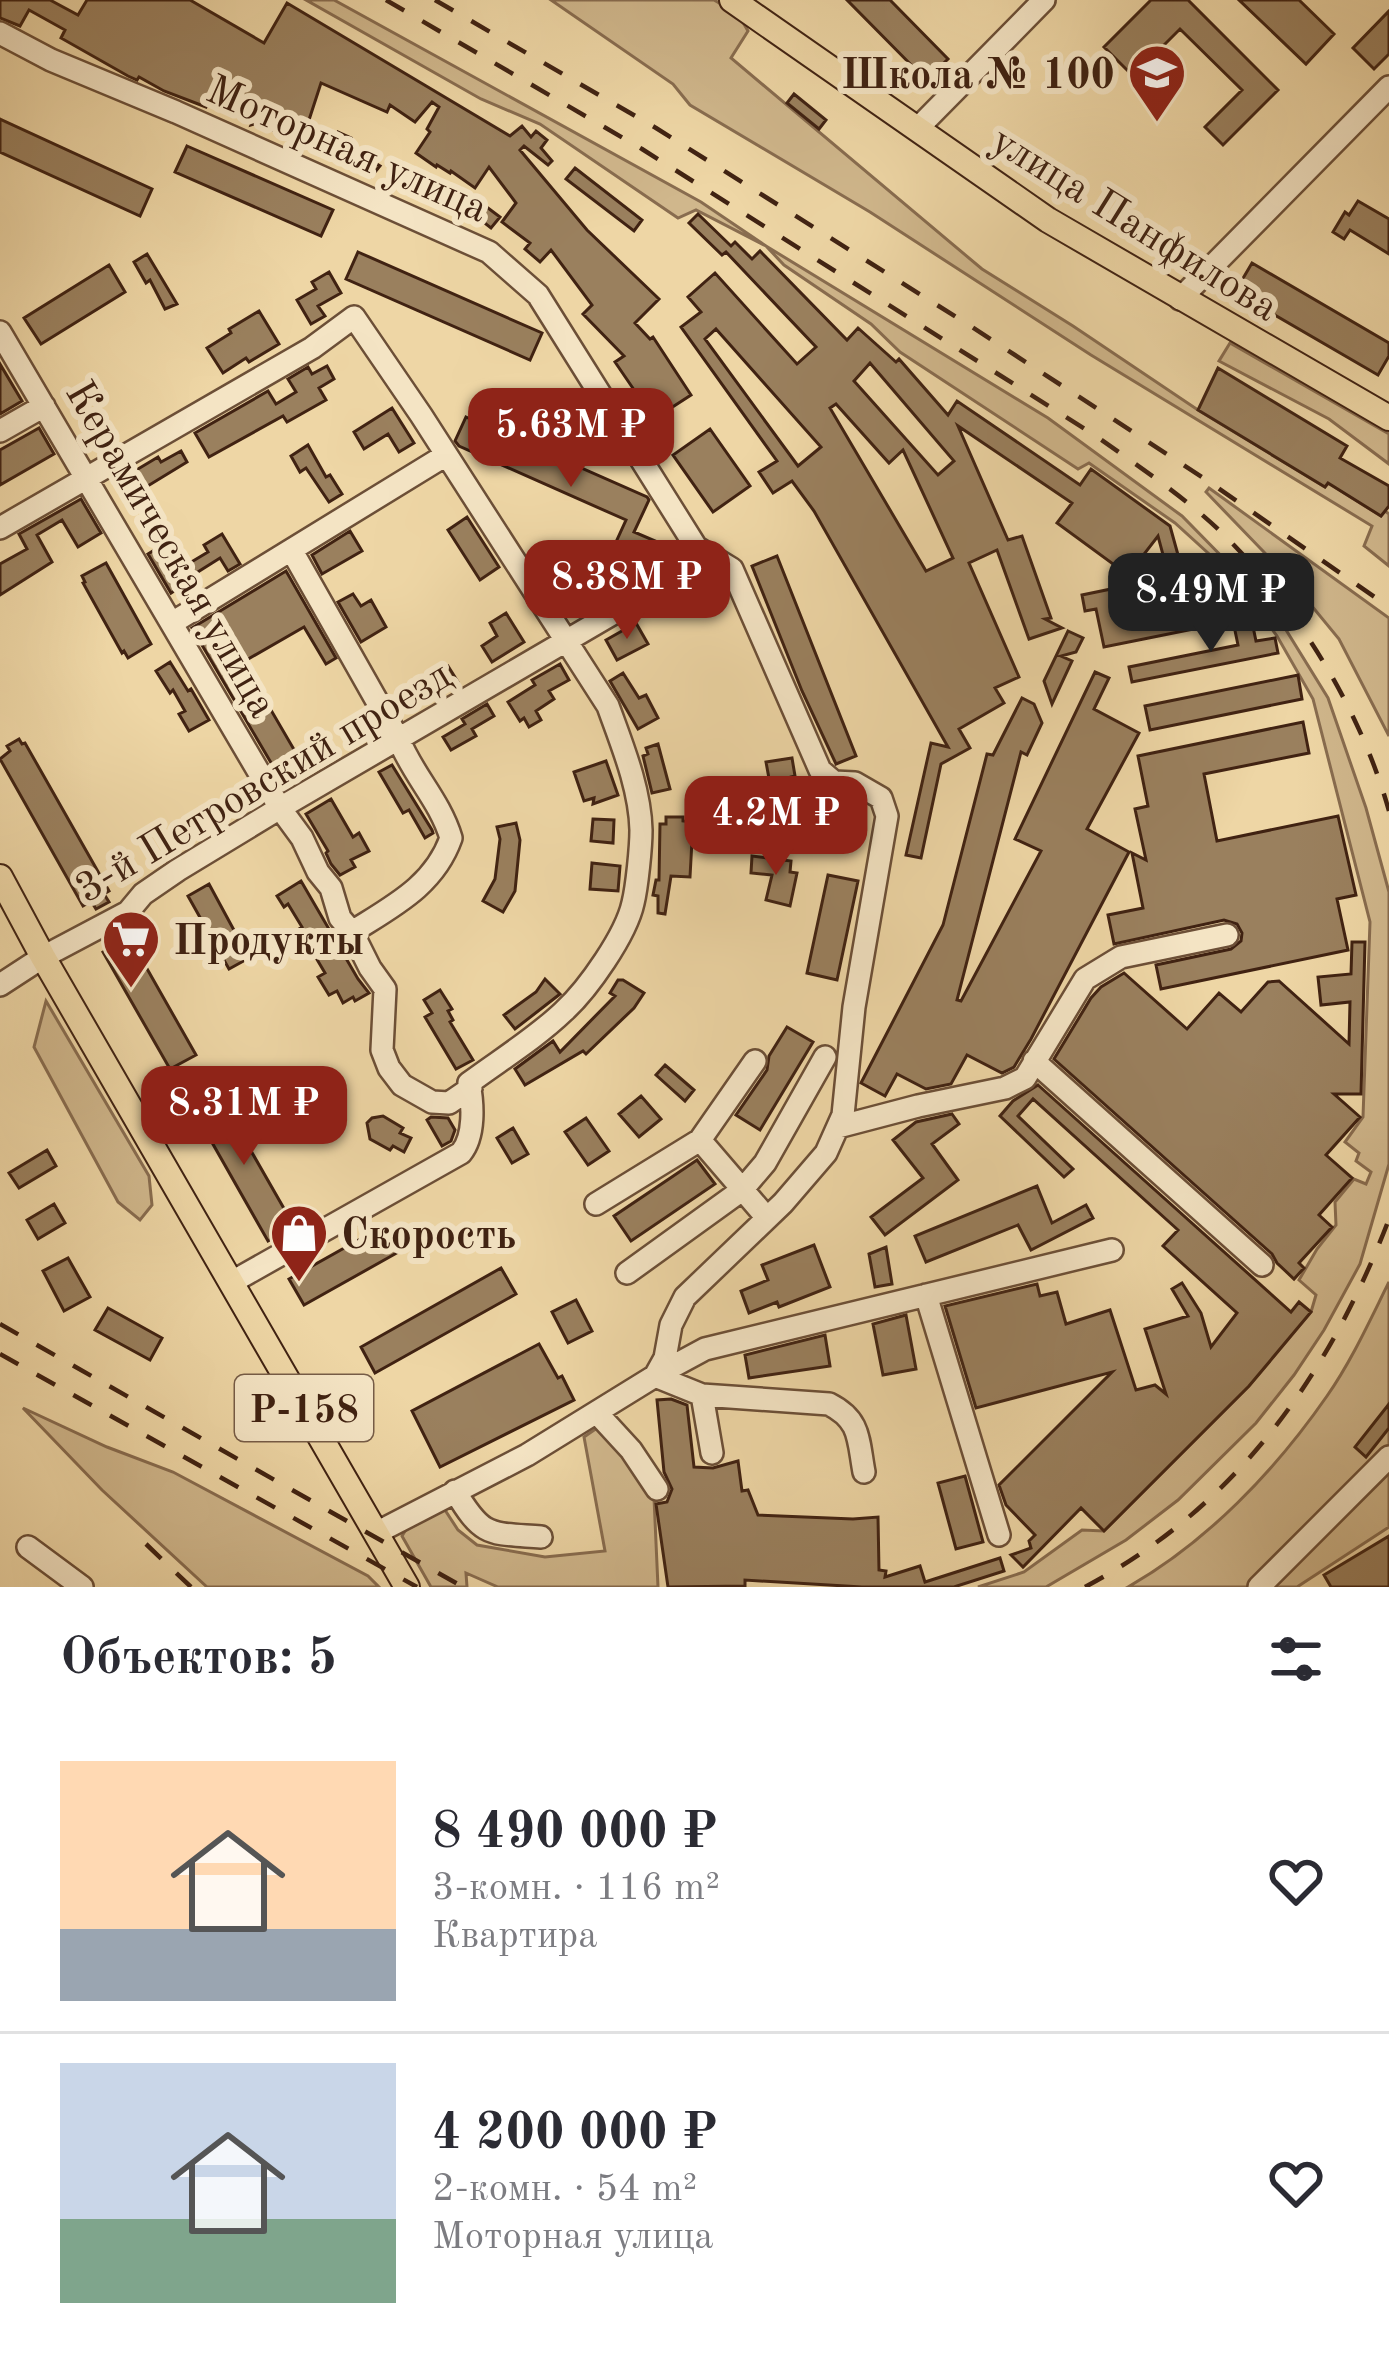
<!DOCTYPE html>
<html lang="ru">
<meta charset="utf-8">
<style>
:root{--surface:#fff;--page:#f2f2f3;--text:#2b2b33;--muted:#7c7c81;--line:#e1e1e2;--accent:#8f2418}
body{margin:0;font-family:"Old Standard TT",serif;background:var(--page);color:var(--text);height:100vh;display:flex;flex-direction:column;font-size:45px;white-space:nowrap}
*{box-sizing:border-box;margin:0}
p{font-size:39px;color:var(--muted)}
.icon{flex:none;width:66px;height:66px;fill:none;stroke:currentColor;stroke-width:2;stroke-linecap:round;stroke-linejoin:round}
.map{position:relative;height:1587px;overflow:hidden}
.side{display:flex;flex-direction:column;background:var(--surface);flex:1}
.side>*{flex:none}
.price{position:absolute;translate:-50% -102px;padding:0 27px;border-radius:24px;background:var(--accent);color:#fff;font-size:39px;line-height:78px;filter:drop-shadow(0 3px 6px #0008)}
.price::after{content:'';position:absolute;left:50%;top:72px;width:36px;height:27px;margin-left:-18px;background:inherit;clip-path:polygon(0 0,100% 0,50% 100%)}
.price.on{background:#222;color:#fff}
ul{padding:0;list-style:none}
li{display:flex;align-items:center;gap:36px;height:300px;padding:0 60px}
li+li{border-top:3px solid var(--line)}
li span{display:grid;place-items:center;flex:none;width:336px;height:240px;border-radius:0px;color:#555}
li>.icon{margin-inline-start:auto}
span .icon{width:144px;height:144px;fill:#fffc;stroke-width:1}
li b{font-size:51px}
h2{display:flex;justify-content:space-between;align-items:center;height:144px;padding:0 60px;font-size:51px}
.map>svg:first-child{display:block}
</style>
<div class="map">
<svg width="1389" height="1587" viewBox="0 0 1389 1587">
<rect width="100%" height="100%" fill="#eed6a5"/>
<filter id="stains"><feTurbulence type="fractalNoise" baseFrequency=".00167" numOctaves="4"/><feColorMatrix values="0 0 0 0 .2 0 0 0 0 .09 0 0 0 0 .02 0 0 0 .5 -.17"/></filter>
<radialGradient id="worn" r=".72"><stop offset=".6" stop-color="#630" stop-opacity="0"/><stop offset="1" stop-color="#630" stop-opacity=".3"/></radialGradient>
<path fill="#d0b78c" stroke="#886c4f" stroke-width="3" d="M306,0H334L701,202L766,246L1048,418L1182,516L1236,571L1286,630L1328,698L1366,808L1389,892V1164L1360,1264L1324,1330L1294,1375L1256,1423L1178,1500L1126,1540L1046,1587H978L1024,1572L1082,1530L1104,1531L1249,1386L1311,1312L1316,1295L1299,1280L1317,1249L1336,1225L1335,1202L1354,1179L1366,1184L1371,1172L1356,1161L1359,1153L1345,1142L1363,1117L1370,922L1313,699L1277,636L1231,574L1175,523L1089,463L1078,469L900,352L871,324L784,265L766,246L696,210L678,218L540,124L481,99Z
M551,0H714L738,14L748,31L731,58L982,269L1073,326L1198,410L1325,487L1328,483L1381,516L1385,511L1389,514V566L1364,546L1372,526L1091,355L870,212L690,105L673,84Z
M1230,343L1389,434V464L1329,419L1219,361Z
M1209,488L1389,618V736L1339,639L1288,577L1206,492Z
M46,1001L149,1176L152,1205L140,1220L118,1202L34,1047Z
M1389,1282V1527L1297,1587H1128C1207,1542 1275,1471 1327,1396C1352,1360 1370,1320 1389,1282Z
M23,1408L107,1447L173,1472L368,1576L379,1587H207L102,1490Z
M600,1426L654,1498L658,1587H498L466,1573L467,1587H431L402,1536L407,1528L443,1507L458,1530L477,1545L545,1557L605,1551L584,1437Z"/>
<path fill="#9a805e" stroke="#402212" stroke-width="3" fill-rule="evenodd" d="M0,0H50L78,15L87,0H190L264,43L287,3L510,136L522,126L531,137L536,131L547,140L541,148L552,161L548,165L524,146L520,150L587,230L659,299L635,323L650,339L653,337L691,395L654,419L615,362L624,356L583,314L592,305L551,250L540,262L525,249L530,243L502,222L516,203L489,167L475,188L451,171L450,173L437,165L436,167L416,153L430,132L427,129L439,107L432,102L415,122L390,105L387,112L321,83L308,123L336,138L338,132L351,138L342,153L306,137L304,142L294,138L295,133L280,127L273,130L267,120L251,125L255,114L216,86L206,107L164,91L139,77L137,80L128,76L61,38L65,30L29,10L20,26L0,18Z
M847,0H890L948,59L926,80Z
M1151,0H1188L1278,90L1223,145L1205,127L1242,90L1180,29L1133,76L1104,47Z
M1239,0H1299L1334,34L1306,64Z
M1389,11V54L1374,69L1353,48Z
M794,94L826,120L819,129L787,103Z
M0,119L152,189L140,216L0,152Z
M187,146L333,210L321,236L175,172Z
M347,146L380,166L371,177L344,159Z
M575,168L642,220L634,231L566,179Z
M468,193L500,217L491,228L460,204Z
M1358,201L1389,219V254L1350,230L1344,239L1333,232L1345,212L1349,215Z
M698,214L731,246L735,242L752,259L760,251L847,340L858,328L896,362L899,359L948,415L957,401L1080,485L1091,469L1170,526L1183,573L1207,568L1214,605L1229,602L1233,621L1104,647L1096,609L1085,611L1082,595L1169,577L1158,536L1128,575L1057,523L1072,503L958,426L1008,540L1022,536L1051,618L1045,619L1062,628L1029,639L997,550L969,563L1019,677L995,688L1004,703L959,729L970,748L941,764L921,858L906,855L931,743L948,747L814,511L792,481L773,493L759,472L777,461L681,327L701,312L688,297L715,273L797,364L816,347L726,252L722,255L689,223ZM716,329L821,447L798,466L705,339ZM870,363L954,461L938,475L854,381ZM836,404L889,463L903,450L953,558L926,571L830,408Z
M358,252L542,333L530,360L346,279Z
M147,254L177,304L165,309L150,280L146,283L134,262Z
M1252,263L1389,343V356L1378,375L1235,292Z
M109,265L125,292L41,344L24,318Z
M329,272L341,293L318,306L325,316L311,324L297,300L316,289L312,282Z
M259,311L279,344L249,362L246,358L223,373L207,348L231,333L229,329Z
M0,364L22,401L0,414Z
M327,366L334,379L319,388L326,400L287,422L283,416L209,457L195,433L268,391L276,404L296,392L288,379L308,367L312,374Z
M1218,368L1347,446L1340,458L1389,486V506L1381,516L1328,483L1325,487L1198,410Z
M392,408L414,443L399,452L388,434L364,449L354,432Z
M466,417L647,497L649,500L634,532L660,543L645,578L641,580L606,564L626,520L459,446L455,441Z
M39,428L54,454L0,485V450Z
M710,429L750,486L713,512L673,455Z
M308,445L326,477L330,475L342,494L329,502L306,468L300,472L291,456Z
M181,451L187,462L133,495L123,478L158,457L161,462Z
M81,499L101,533L78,547L62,520L37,535L52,562L0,595V564L27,549L19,534Z
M467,517L499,567L480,580L448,530Z
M350,531L362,551L322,574L312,555Z
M222,534L240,564L228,571L220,558L182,582L183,585L171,593L148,554L172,539L188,564L208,552L204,545Z
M777,556L856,756L836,764L802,691L752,566Z
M106,563L151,644L128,658L124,651L122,653L83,583L85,582L82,576Z
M286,571L336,658L326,664L304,627L243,662L303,765L280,778L192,628Z
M353,594L361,606L371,600L386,627L361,642L338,602Z
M506,613L524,642L492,662L482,646L497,636L490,623Z
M1251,617L1256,641L1275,638L1278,653L1132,682L1129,667L1238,645L1233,621Z
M636,623L648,644L617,660L606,640Z
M1068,631L1083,638L1076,652L1061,656L1072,661L1052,704L1044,681Z
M170,662L188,691L191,689L209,720L189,731L179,714L185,711L173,690L170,693L156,671Z
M560,664L569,680L549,691L554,699L536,711L541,720L529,727L524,718L520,721L508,702L535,685L532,680Z
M448,666L458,682L409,711L399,695Z
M1095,672L1109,678L1094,709L1139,733L1087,829L1129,852L1031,1039L1014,1067L1002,1073L967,1055L951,1084L926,1089L897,1074L885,1096L861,1083L943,925L987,754L993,755L1022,698L1034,704L1042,723L1027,755L1021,752L957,1000L961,1001L1041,851L1015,839Z
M623,673L639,698L646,695L658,718L638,729L610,681Z
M1298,675L1302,699L1150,730L1145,706Z
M487,704L494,716L472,729L476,736L451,750L443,737L465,724L462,719Z
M1303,722L1309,753L1204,774L1217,841L1338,816L1356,895L1337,899L1348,950L1161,989L1156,965L1231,949L1241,941L1242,933L1237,924L1224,920L1114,944L1108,915L1143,908L1132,853L1146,860L1135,809L1148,806L1138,756Z
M19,739L22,744L25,743L109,891L104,894L109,902L96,909L91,901L83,906L0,759L10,751L7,746Z
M658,744L670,789L652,793L643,756L648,754L646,748Z
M792,758L795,776L791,777L793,815L782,816L783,828L755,830L753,796L772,795L766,762Z
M606,761L618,795L593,804L594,798L584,801L574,772Z
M392,765L432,830L433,833L425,838L409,810L403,813L379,772Z
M331,799L353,837L359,833L369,851L351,860L355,867L340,875L331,864L326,853L328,851L306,814Z
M666,817H683V821L693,822L690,877L671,876L665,914L658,913V896L653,895L656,880H659L660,824H666Z
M593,819L614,820L613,843L591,841Z
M516,823L520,840L515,891L503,912L483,901L495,879L500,839L497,827Z
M752,856L791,861L790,872L797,873L790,906L766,900L772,875L751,873Z
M592,863L620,866L618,891L590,889Z
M828,875L858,881L837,980L807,973Z
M301,881L358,979L369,993L355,1001L353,997L343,1003L337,991L329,995L318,977L325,973L299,929L302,927L288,904L284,907L277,896Z
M209,884L249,958L229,969L188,896Z
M129,937L196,1055L170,1069L103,952Z
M1352,942H1365L1361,1094H1334L1360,1117L1326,1155L1352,1178L1319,1215L1332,1227L1299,1263L1304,1268L1294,1279L1277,1263L1272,1254L1054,1059L1091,998L1101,987L1124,973L1187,1029L1219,993L1241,1012L1268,982L1279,981L1349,1044L1350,1002L1321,1005L1318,977L1351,974Z
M545,979L560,994L515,1029L504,1015L536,992Z
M618,980H623L644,993L634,1008L586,1054L583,1051L525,1085L515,1069L553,1041L560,1052L615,996L610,993Z
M440,990L452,1009L448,1011L453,1020L450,1022L473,1060L456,1069L425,1017L432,1013L424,1000Z
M787,1027L813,1042L760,1130L736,1115L767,1070L769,1056Z
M665,1065L694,1090L685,1101L656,1075Z
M1038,1085L1291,1312L1299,1302L1311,1312L1249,1386L1104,1531L1081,1508L1023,1567L1011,1555L1031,1548L1029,1541L1035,1535L1006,1505L999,1485L1112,1372L976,1408L945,1306L1037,1284L1040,1296L1057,1292L1066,1324L1110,1310L1136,1390L1155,1385L1166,1394L1145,1329L1188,1316L1172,1289L1182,1283L1201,1313L1211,1347L1237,1313L1163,1246L1178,1230L1033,1099L1018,1116L1073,1169L1064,1177L1000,1116L1013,1101Z
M219,1095L294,1226L268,1241L193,1109Z
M641,1096L661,1119L639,1137L619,1114Z
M952,1114L959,1124L932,1144L958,1180L885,1235L871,1217L923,1178L893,1140L916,1122Z
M383,1116L403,1128L400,1133L411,1138L404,1152L393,1146L390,1150L370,1139L367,1123L372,1118Z
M431,1117L448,1118L455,1130L451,1141L442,1146L427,1120Z
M586,1118L609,1151L588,1165L565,1132Z
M513,1128L528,1154L512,1163L497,1138Z
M47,1150L56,1166L19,1188L9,1173Z
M697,1160L715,1184L631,1241L614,1216Z
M1037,1186L1052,1223L1086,1205L1093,1218L1031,1250L1018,1225L926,1262L915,1236Z
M54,1204L65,1223L38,1239L27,1220Z
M387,1224L402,1250L304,1305L289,1279Z
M814,1245L830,1287L779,1307L777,1302L749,1313L741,1291L768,1280L762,1265Z
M886,1247L892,1284L875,1287L869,1254Z
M68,1258L90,1297L64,1311L43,1271Z
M501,1268L516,1294L375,1373L361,1347Z
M576,1300L592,1331L568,1343L552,1312Z
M108,1308L162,1338L150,1360L95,1330Z
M906,1315L916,1369L883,1375L873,1324Z
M825,1335L830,1366L749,1378L745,1355Z
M539,1344L558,1378L562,1376L574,1400L440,1467L412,1411Z
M671,1399L687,1405L694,1467L713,1468L738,1461L742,1491L748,1490L758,1515L853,1519L878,1517L879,1570L886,1571L885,1577L920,1566L925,1582L1000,1558L1004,1571L954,1587H862L745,1580V1586L668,1587L656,1504L667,1502L672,1489L664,1472L657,1400Z
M1389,1404V1428L1366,1457L1355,1447Z
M965,1476L983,1542L956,1549L938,1483Z
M1389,1536V1587H1331L1324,1575Z"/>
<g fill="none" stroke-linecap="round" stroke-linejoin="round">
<defs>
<path id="minor" d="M0,33L51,60L176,112L489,252L538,295L696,547L732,569L820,770L834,782L855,783L881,798L887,816L854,1007L843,1115L826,1153L783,1203L685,1297L671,1325L665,1358L655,1376L702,1395L829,1404C861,1420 858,1440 864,1472
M917,129L1044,0
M1180,299L1389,87
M0,332L280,808L302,838L318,872L331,888L340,918L352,932L370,968L385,989L382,1050L389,1068L402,1085L432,1102L449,1103L471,1088
M0,431L44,406
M0,528L312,348L354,317L421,415L608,706C622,745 640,788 641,830C641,847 637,887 633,903C626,935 588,989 564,1011C536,1038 500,1060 469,1083C473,1104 475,1136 461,1153L232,1282
M292,551L399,740C413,775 440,801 451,838C434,886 393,906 352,932
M172,623L446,455
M0,985L43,957L128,912L143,894L178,870L280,808L667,582L696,547
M1034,1061L1262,1265
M838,1127L918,1106L1005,1088L1025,1078L1085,979L1121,957L1227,935
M700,1140L755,1061
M596,1204L700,1140L767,1218
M627,1273L742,1190L765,1163L825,1057
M926,1295L999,1535
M702,1395L712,1453
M597,1413L631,1450L657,1489
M455,1491C483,1538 489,1533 541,1537
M376,1533L527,1455L655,1376L705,1349L1112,1250
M28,1547L82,1587
M1259,1587L1389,1457"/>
<path id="major" d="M732,0L1048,220L1389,418
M0,877L43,957L407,1587"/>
</defs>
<use href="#minor" stroke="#6c4f37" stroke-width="26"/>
<use href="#major" stroke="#402212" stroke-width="28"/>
<use href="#minor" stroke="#f4e4c4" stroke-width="21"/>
<use href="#major" stroke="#eed6a5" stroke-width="24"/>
<path stroke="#402212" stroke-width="4.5" stroke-dasharray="21 21" stroke-linecap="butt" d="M386,0L642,149L1096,436C1138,466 1182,495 1220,531C1297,606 1360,708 1389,811
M435,0L656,128L972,327L1205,479L1389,607
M0,1324L463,1587
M0,1354L417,1587
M146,1544L191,1587
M1085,1587C1236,1507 1329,1376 1389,1219"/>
</g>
<defs>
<symbol id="school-pin" viewBox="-11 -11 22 30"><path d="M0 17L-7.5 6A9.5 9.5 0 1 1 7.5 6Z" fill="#8f2418" stroke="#f4e4c4"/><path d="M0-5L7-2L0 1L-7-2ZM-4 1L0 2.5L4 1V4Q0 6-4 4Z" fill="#fff"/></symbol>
<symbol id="supermarket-pin" viewBox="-11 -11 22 30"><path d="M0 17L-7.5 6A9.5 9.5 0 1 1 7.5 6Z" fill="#8f2418" stroke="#f4e4c4"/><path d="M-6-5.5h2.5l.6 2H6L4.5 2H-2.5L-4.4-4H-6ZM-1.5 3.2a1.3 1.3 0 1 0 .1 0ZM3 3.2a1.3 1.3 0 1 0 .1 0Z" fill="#fff"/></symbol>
<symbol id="shop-pin" viewBox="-11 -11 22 30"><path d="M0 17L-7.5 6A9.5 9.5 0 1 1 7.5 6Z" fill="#8f2418" stroke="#f4e4c4"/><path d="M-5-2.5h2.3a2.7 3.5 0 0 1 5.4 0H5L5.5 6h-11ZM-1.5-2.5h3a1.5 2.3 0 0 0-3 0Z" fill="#fff"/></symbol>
</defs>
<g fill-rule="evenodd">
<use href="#school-pin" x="1124" y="40" width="66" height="90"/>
<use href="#supermarket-pin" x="98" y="906" width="66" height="90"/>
<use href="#shop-pin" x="266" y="1200" width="66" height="90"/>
</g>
<g text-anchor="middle" stroke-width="12" stroke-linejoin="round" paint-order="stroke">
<rect fill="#f4e4c4" stroke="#765c47" stroke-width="3" x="235" y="1375" width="138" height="66" rx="9"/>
<g font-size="39" font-weight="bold" fill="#402212">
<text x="304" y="1422">Р-158</text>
</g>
<g font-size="42" font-weight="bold" fill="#402212" stroke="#f4e4c4" text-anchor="start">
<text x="1115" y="88" text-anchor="end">Школа № 100</text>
<text x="173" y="954">Продукты</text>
<text x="341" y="1248">Скорость</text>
</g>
<g font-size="42" fill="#402212" stroke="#f4e4c4">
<text transform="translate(348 147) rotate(24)" y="15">Моторная улица</text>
<text transform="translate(1136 222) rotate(32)" y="15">улица Панфилова</text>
<text transform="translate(173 548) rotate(60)" y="15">Керамическая улица</text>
<text transform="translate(262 780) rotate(-31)" y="15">3-й Петровский проезд</text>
</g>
</g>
<rect width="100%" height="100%" filter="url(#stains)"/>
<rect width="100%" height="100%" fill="url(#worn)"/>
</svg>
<b class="price" style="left:571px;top:490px">5.63M ₽</b>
<b class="price" style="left:627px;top:642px">8.38M ₽</b>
<b class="price on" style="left:1211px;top:655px">8.49M ₽</b>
<b class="price" style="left:776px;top:878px">4.2M ₽</b>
<b class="price" style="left:244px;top:1168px">8.31M ₽</b>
</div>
<section class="side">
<h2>Объектов: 5<svg class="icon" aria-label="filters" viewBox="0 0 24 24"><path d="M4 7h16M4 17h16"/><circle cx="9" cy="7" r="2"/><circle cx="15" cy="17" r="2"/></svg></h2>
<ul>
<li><span style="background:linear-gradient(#ffd9b3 70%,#9aa5b1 0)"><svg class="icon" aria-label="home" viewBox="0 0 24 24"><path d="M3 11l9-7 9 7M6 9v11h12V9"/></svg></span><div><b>8 490 000 ₽</b><p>3-комн. · 116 m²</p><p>Квартира</p></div><svg class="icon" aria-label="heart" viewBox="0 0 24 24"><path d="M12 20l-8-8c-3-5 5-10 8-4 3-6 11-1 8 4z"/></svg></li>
<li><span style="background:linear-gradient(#c9d6e8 65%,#7fa58c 0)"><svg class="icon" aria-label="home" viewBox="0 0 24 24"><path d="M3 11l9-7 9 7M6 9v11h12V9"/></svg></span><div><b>4 200 000 ₽</b><p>2-комн. · 54 m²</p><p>Моторная улица</p></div><svg class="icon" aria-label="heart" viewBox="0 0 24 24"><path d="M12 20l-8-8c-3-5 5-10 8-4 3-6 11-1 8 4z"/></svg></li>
</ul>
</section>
